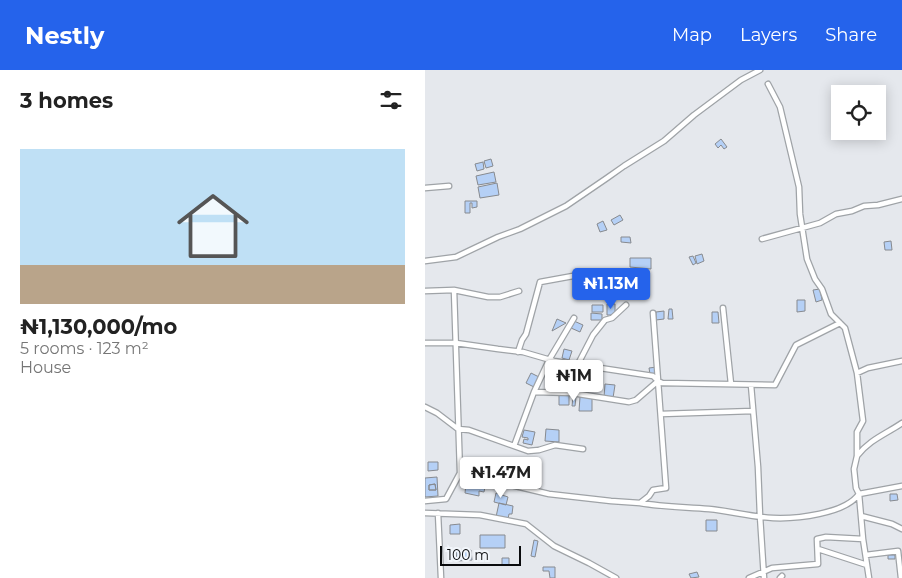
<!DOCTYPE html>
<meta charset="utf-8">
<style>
:root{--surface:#fff;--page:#f2f2f2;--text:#222;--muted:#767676;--line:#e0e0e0;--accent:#2563eb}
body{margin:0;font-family:Montserrat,sans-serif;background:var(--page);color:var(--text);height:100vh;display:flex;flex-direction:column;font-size:19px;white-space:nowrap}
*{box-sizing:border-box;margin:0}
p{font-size:16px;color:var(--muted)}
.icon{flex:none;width:28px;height:28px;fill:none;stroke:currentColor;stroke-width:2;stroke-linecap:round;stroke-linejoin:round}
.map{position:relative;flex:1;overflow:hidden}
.details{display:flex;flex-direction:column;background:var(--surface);width:425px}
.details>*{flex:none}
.buttons{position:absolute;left:406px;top:15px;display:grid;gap:10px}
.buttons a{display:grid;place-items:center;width:55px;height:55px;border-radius:0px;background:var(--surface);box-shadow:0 2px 12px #0003;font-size:25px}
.scale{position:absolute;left:15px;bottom:12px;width:81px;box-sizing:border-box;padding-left:5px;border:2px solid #0a0b0d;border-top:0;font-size:14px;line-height:18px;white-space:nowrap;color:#0a0b0d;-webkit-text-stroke:4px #f2f6fb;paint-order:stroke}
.price{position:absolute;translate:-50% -42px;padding:0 11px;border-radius:5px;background:#fff;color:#222;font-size:16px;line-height:32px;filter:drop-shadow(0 1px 2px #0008)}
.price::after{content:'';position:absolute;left:50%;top:30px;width:15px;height:11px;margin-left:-8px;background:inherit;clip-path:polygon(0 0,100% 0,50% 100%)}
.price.active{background:var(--accent);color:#fff}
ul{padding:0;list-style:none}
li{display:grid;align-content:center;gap:10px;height:265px;padding:0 20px}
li+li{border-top:1px solid var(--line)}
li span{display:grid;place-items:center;height:155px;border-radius:0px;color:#555}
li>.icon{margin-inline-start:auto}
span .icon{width:90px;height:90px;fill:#fffc;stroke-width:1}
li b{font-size:21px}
h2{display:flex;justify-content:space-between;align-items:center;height:60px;padding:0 20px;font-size:21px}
header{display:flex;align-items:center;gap:30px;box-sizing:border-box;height:70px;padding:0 25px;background:var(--accent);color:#fff}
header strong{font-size:24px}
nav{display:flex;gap:28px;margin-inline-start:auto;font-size:18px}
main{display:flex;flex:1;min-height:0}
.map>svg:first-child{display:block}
</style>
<header>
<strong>Nestly</strong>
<nav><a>Map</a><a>Layers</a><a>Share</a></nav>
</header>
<main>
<section class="details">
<h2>3 homes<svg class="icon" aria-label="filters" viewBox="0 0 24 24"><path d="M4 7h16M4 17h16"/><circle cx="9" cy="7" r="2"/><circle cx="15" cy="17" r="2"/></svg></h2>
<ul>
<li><span style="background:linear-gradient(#bfe0f5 75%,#b9a48a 0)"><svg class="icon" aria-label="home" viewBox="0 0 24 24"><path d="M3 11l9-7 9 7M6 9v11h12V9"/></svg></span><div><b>₦1,130,000/mo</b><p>5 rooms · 123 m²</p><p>House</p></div></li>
</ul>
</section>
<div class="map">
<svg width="477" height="508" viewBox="0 0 477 508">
<rect width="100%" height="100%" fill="#e5e8ed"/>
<path fill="#b5d0f6" stroke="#878a8f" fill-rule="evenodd" d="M296,69L302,77L299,79L296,75L293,78L290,74Z
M66,89L68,96L61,98L59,91Z
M58,92L59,99L52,101L50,94Z
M69,102L71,112L53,115L51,106Z
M72,113L74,125L55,128L53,117Z
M40,131H52V137L47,138V133H45V143H40Z
M195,145L198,150L189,155L186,150Z
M178,151L182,160L175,162L172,154Z
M196,167H205L206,173L196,172Z
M466,171L467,180H460L459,172Z
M277,184L279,191L272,194L270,186Z
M268,186L271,193L268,195L264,187Z
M205,188H226V199L205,197Z
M395,219L397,230L391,232L388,220Z
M372,230H380V241L372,242Z
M182,234H190V245H182Z
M167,235H178V242H167Z
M244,239H247L248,249H243Z
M239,241V249L231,250V242Z
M287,242H293L294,253H287Z
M166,243L177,244V250H166Z
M132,249L141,253L127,261Z
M149,251L158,255L155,262L146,258Z
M139,279L147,281L144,290L137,288Z
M232,297V303L225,304L224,298Z
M106,303L114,307L109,317L101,313Z
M180,314L190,315L188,328L179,327Z
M134,325H144V335H134Z
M148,327H151L150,336H147Z
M155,327H167V341H154Z
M121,359L134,360V372L120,371Z
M99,360L110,362L107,375L98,373L99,369L103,370V368L97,367Z
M3,392H13V400L3,401Z
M82,392L94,396L89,410L85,408L88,401L83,400L81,406L77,405Z
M42,405L50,406L48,415L60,417L59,422L54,421V426L40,423Z
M12,407L13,426L0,427V408ZM10,414L11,420H4V415Z
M10,414L11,420H4V415Z
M71,423L83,427L81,435L69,432Z
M465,424H472L473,430L465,431Z
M74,433L88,436L87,444H84L83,449L71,447Z
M281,450H292V461H281Z
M35,454V464H25V455Z
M55,465H80V478H55Z
M109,470L113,471L110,487L106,486Z
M31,480H46L47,490L32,491Z
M463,485H470V489H463Z
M77,488H84V495H77Z
M118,497H130V508H125L124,501H118Z
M272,502L274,507L266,508L264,504Z"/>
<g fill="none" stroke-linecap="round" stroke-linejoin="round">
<defs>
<path id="street" d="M0,118L24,116
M337,169L395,153L411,144L427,141L439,136L453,135L477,129
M0,191L31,187L73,167L95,159L141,136L182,108L199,96L239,71L269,45L316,10L335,0
M0,221L29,220L63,227H75L94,221
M298,238L306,314
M228,243L241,418L228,420L224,426L215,433C238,437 261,437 284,439C305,441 327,447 348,448C371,449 420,444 434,424L431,418L429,399L432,386V362L438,351L432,303L420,258L406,244L397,219L390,209L382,189L375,144L374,117L355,37L343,14
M0,273H31L73,279L98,282L129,291L228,306L233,311L237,313L350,315L371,275L415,253
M93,282L97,270L101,264L115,212L148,206
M432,303L443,298L477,291
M326,315L333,397L335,446L339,508
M109,322L147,323L204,332L211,330L233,311
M147,323L153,294L168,265L180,250L187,248L201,235
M0,337L12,343L33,359L44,360L103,381L114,380L130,375L158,379
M236,344L328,341
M89,376L109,322L124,290L149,248
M432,386C444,370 461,364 477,353
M35,403L51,404L69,411L124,424L186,431L215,433
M0,431L21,429L35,403L29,220
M0,443L55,445L101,454L129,476L164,493L191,508
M13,443L16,508
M436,446L467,454L477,459
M438,469L434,424L477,416
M393,479L442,495
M441,485L473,481L476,508
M324,508L347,498L393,494L392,469L401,467L438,469L444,508
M355,508L357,506"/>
</defs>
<use href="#street" stroke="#9fa3a7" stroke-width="7"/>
<use href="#street" stroke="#fff" stroke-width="4.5"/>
</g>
</svg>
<div class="buttons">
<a><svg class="icon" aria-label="locate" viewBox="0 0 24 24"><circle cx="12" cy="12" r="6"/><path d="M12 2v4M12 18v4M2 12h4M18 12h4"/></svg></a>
</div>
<div class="scale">100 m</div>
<b class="price active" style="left:186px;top:240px">₦1.13M</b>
<b class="price" style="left:149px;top:332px">₦1M</b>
<b class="price" style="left:76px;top:429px">₦1.47M</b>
</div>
</main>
